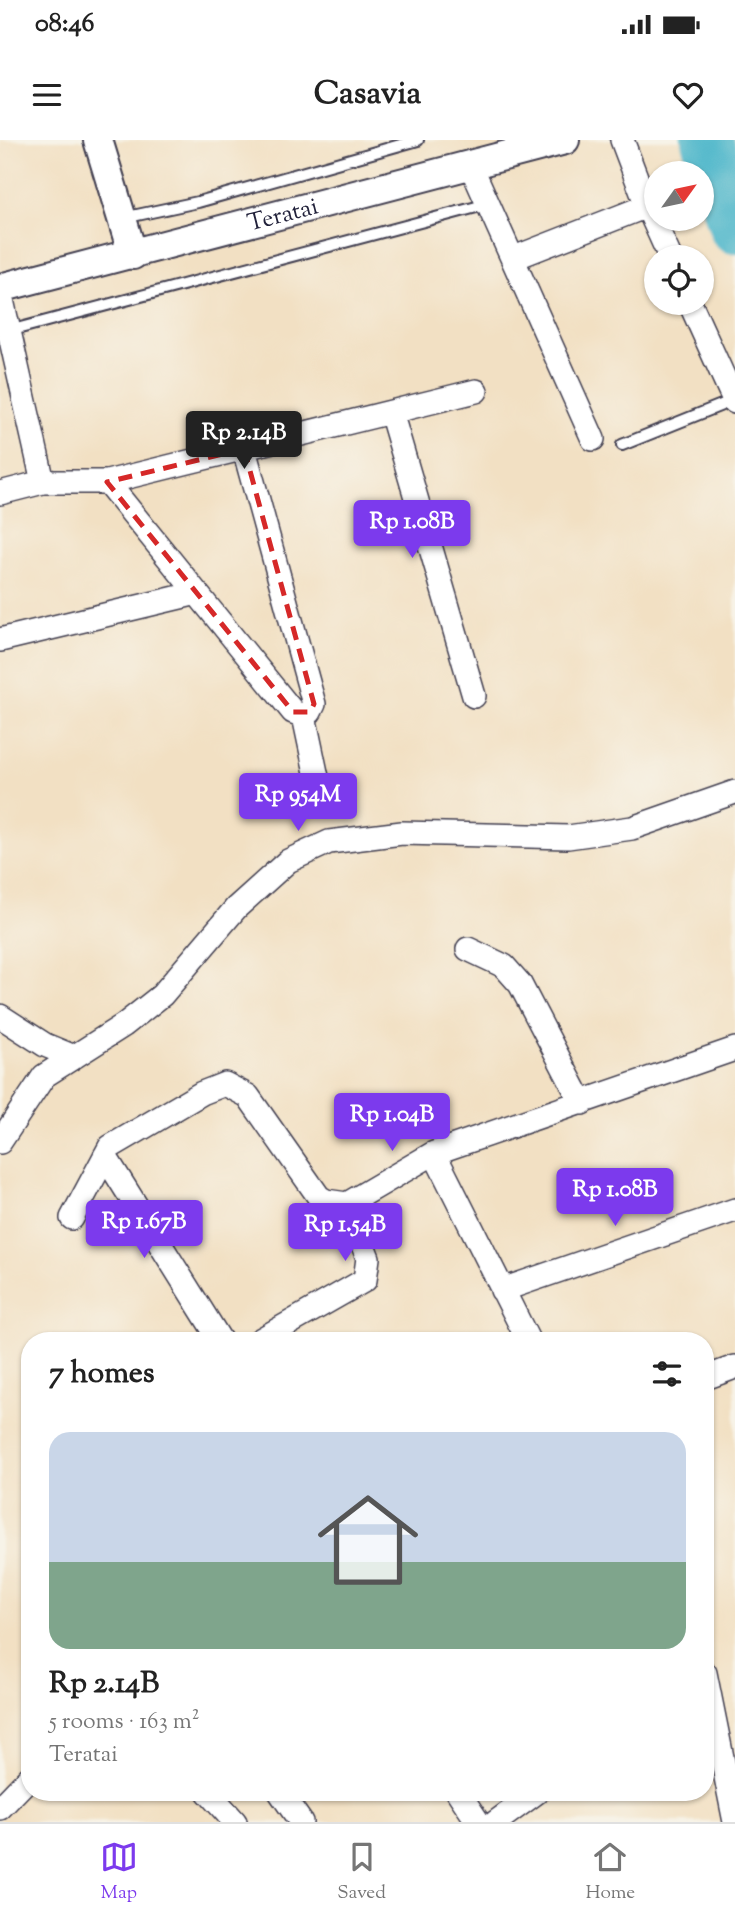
<!DOCTYPE html>
<meta charset="utf-8">
<style>
:root{--surface:#fff;--page:#f2f2f2;--text:#222;--muted:#767676;--line:#e0e0e0;--accent:#7c3aed}
body{margin:0;font-family:"Sorts Mill Goudy",serif;background:var(--page);color:var(--text);height:100vh;display:flex;flex-direction:column;font-size:26px;white-space:nowrap}
*{box-sizing:border-box;margin:0}
p{font-size:23px;color:var(--muted)}
.icon{flex:none;width:38px;height:38px;fill:none;stroke:currentColor;stroke-width:2;stroke-linecap:round;stroke-linejoin:round}
.map{position:relative;flex:1;overflow:hidden}
.details{position:absolute;left:21px;top:1192px;width:693px;height:469px;display:flex;flex-direction:column;background:var(--surface);border-radius:28px;box-shadow:0 2px 5px #0004}
.details>*{flex:none}
.needle{width:46px;rotate:57deg}
.fabs{position:absolute;left:644px;top:21px;display:grid;gap:14px}
.fabs a{display:grid;place-items:center;width:70px;height:70px;border-radius:50%;background:var(--surface);box-shadow:0 2px 5px #0004;font-size:35px}
.price{position:absolute;translate:-50% -60px;padding:0 16px;border-radius:7px;background:var(--accent);color:#fff;font-size:23px;line-height:46px;filter:drop-shadow(0 2px 4px #0008)}
.price::after{content:'';position:absolute;left:50%;top:42px;width:21px;height:16px;margin-left:-10px;background:inherit;clip-path:polygon(0 0,100% 0,50% 100%)}
.price.selected{background:#222;color:#fff}
ul{padding:0;list-style:none}
li{display:grid;align-content:center;gap:14px;height:371px;padding:0 28px}
li span{display:grid;place-items:center;height:217px;border-radius:21px;color:#555}
li>.icon{margin-inline-start:auto}
span .icon{width:126px;height:126px;fill:#fffc;stroke-width:1}
li b{font-size:30px}
h2{display:flex;justify-content:space-between;align-items:center;height:84px;padding:0 28px;font-size:30px}
.status{display:flex;justify-content:space-between;align-items:center;height:49px;padding:0 35px;background:var(--surface);direction:ltr}
.status svg{height:19px;fill:currentColor}
header{display:flex;justify-content:space-between;align-items:center;height:91px;padding:0 28px;background:var(--surface);font-size:32px;font-weight:700}
.tab-bar{display:flex;justify-content:space-around;align-items:center;height:98px;border-top:2px solid var(--line);background:var(--surface);font-size:19px;color:var(--muted)}
.tab-bar a{display:grid;justify-items:center;gap:4px}
.tab-bar .selected{color:var(--accent)}
.map>svg:first-child{display:block}
</style>
<div class="status"><b>08:46</b><svg viewBox="0 0 49 12"><path d="M0 12V9h3v3zM5 12V6h3v6zM10 12V3h3v9zM15 12V0h3v12zM26 1h20v11H26zM47 4h2v5h-2z"/></svg></div>
<header><svg class="icon" aria-label="menu" viewBox="0 0 24 24"><path d="M4 6h16M4 12h16M4 18h16"/></svg>Casavia<svg class="icon" aria-label="heart" viewBox="0 0 24 24"><path d="M12 20l-8-8c-3-5 5-10 8-4 3-6 11-1 8 4z"/></svg></header>
<div class="map">
<svg width="735" height="1682" viewBox="0 0 735 1682">
<rect width="100%" height="100%" fill="#f7f3e8"/>
<filter id="ink" filterUnits="userSpaceOnUse"><feTurbulence type="fractalNoise" baseFrequency=".0143" numOctaves="2"/><feDisplacementMap in="SourceGraphic" scale="14" xChannelSelector="R" yChannelSelector="G"/><feConvolveMatrix kernelMatrix="1 2 1 2 8 2 1 2 1" color-interpolation-filters="sRGB"/></filter>
<filter id="wash" filterUnits="userSpaceOnUse"><feTurbulence type="fractalNoise" baseFrequency=".00686" numOctaves="4" result="noise"/><feDisplacementMap in="SourceGraphic" scale="28" xChannelSelector="R" yChannelSelector="G"/><feGaussianBlur stdDeviation="1.57" result="paint"/><feColorMatrix in="noise" values="0 0 0 0 0 0 0 0 0 0 0 0 0 0 0 0 0 1.4 0 .05"/><feComposite in="paint" operator="in"/></filter>
<g filter="url(#wash)">
<rect width="100%" height="100%" fill="#f2e0c3"/>
<g fill="none" stroke-linecap="round" stroke-linejoin="round">
<path stroke="#4cb6ca" stroke-width="52" d="M707,0L735,88"/>
</g>
</g>
<g filter="url(#ink)">
<g fill="none" stroke-linecap="round" stroke-linejoin="round">
<defs>
<path id="service" d="M123,78L198,62L418,0
M9,191L488,64
M622,305L734,260"/>
<path id="minor" d="M622,0L647,66L670,117
M471,26L593,299
M514,118L647,66
M0,151L43,342
M690,163L735,262
M391,272L474,556
M244,309L314,564L310,572L304,576
M107,342L293,572L304,576
M0,353L43,342H107L476,251
M0,500L197,453
M304,576L322,661
M468,809L504,826L520,844L582,963
M0,876L45,905L74,917
M0,1002L44,936L124,885L162,855L236,768L288,721L329,702L402,693L568,697L632,688L735,652
M434,1013L528,1200
M105,1016L220,1200
M72,1078L110,1007L202,953L225,944L248,956L319,1057L326,1061L347,1064
M502,1150L735,1070
M260,1200L365,1140L368,1118L347,1064L434,1013L735,909
M705,1238L735,1227
M705,1533L735,1682
M208,1652L235,1682
M280,1652L301,1682
M458,1652L478,1682
M0,1668L30,1637
M496,1682L537,1652"/>
<g id="tertiary">
<path d="M98,0L133,115"/>
<path id="s1" d="M0,148L565,0"/>
</g>
</defs>
<use href="#service" stroke="#413e4f" stroke-width="14"/>
<use href="#minor" stroke="#413e4f" stroke-width="26"/>
<use href="#tertiary" stroke="#413e4f" stroke-width="32"/>
<use href="#service" stroke="#fff" stroke-width="10"/>
<use href="#minor" stroke="#fff" stroke-width="23"/>
<use href="#tertiary" stroke="#fff" stroke-width="28"/>
</g>
</g>
<path fill="none" stroke="#d62828" stroke-width="5" stroke-dasharray="14 9" stroke-linejoin="round" d="M244,309L314,564L310,572H293L107,342Z"/>
<g text-anchor="middle" stroke-width="7" stroke-linejoin="round" paint-order="stroke">
<g font-size="24" fill="#22223b" stroke="#f7f3e8">
<text dy="8" stroke="none"><textPath href="#s1" startOffset="292">Teratai</textPath></text>
</g>
</g>
</svg>
<div class="fabs">
<a><svg class="needle" viewBox="-14 -14 28 28"><path d="M0-13l5 13h-10z" fill="#e53935"/><path d="M0 13l5-13h-10z" fill="#767676"/></svg></a>
<a><svg class="icon" aria-label="locate" viewBox="0 0 24 24"><circle cx="12" cy="12" r="6"/><path d="M12 2v4M12 18v4M2 12h4M18 12h4"/></svg></a>
</div>
<b class="price selected" style="left:244px;top:331px">Rp 2.14B</b>
<b class="price" style="left:412px;top:420px">Rp 1.08B</b>
<b class="price" style="left:298px;top:693px">Rp 954M</b>
<b class="price" style="left:392px;top:1013px">Rp 1.04B</b>
<b class="price" style="left:615px;top:1088px">Rp 1.08B</b>
<b class="price" style="left:144px;top:1120px">Rp 1.67B</b>
<b class="price" style="left:345px;top:1123px">Rp 1.54B</b>
<section class="details">
<h2>7 homes<svg class="icon" aria-label="filters" viewBox="0 0 24 24"><path d="M4 7h16M4 17h16"/><circle cx="9" cy="7" r="2"/><circle cx="15" cy="17" r="2"/></svg></h2>
<ul>
<li><span style="background:linear-gradient(#c9d6e8 60%,#7fa58c 0)"><svg class="icon" aria-label="home" viewBox="0 0 24 24"><path d="M3 11l9-7 9 7M6 9v11h12V9"/></svg></span><div><b>Rp 2.14B</b><p>5 rooms · 163 m²</p><p>Teratai</p></div></li>
</ul>
</section>
</div>
<nav class="tab-bar">
<a class="selected"><svg class="icon" aria-label="map" viewBox="0 0 24 24"><path d="M3 6l6-2 6 2 6-2v14l-6 2-6-2-6 2zM9 4v14M15 6v14"/></svg>Map</a>
<a><svg class="icon" aria-label="saved" viewBox="0 0 24 24"><path d="M7 4h10v16l-5-4-5 4z"/></svg>Saved</a>
<a><svg class="icon" aria-label="home" viewBox="0 0 24 24"><path d="M3 11l9-7 9 7M6 9v11h12V9"/></svg>Home</a>
</nav>
